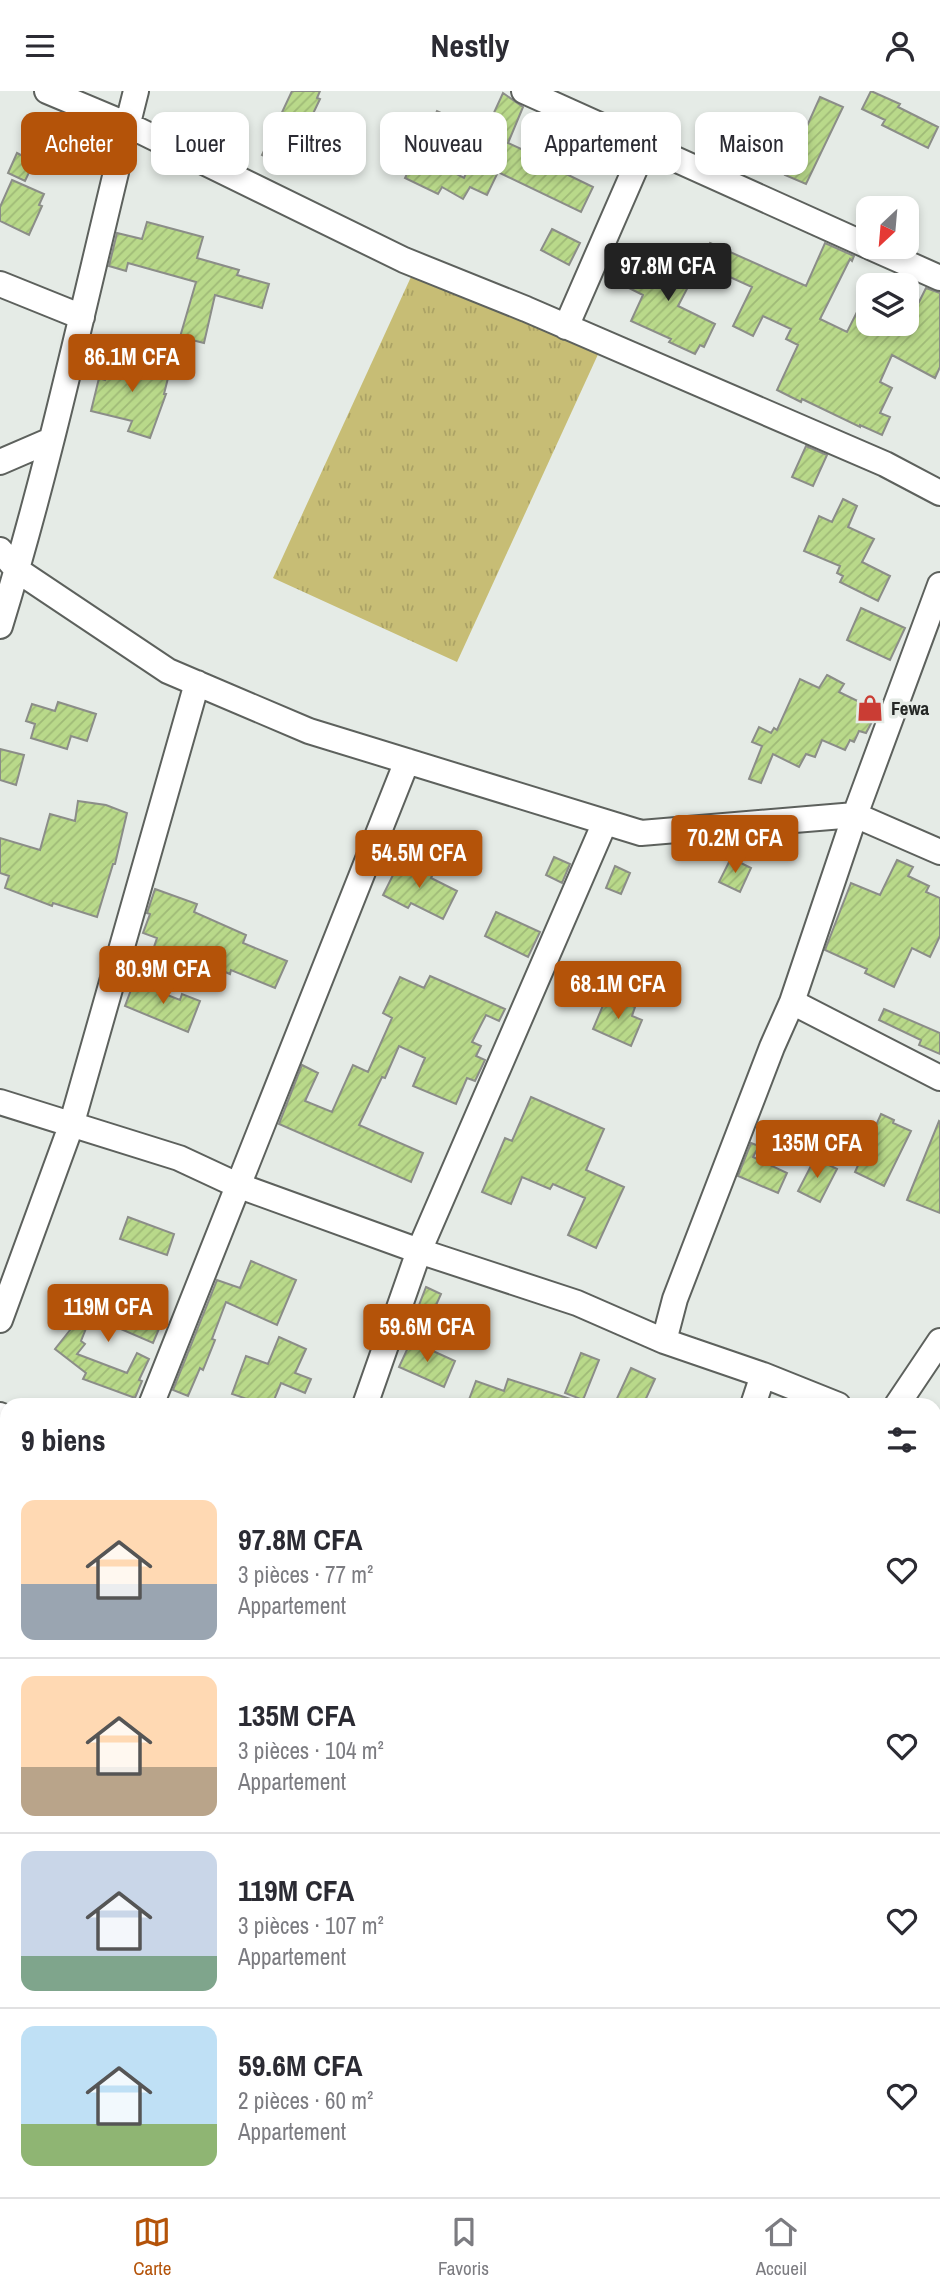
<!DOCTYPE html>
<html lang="fr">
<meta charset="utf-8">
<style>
:root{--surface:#fff;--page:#f7f7f7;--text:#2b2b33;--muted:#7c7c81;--line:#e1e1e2;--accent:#b45309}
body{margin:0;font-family:"Archivo Narrow",sans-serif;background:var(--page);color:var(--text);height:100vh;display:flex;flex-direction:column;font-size:26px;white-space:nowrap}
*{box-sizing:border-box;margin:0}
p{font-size:23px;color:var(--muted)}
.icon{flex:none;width:38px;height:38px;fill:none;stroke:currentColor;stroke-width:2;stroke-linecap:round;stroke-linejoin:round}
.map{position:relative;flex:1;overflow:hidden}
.panel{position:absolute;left:0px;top:1307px;width:942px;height:800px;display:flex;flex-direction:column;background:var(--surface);border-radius:21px 21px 0 0;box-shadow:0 4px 10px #0003}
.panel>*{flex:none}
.hud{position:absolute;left:21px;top:21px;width:900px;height:63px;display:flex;gap:14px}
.needle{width:46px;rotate:206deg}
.controls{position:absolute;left:856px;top:105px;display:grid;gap:14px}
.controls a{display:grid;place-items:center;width:63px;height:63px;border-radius:14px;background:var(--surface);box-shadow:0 4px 10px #0003;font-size:35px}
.price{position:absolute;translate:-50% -60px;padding:0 16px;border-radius:7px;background:var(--accent);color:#fff;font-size:23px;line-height:46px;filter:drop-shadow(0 2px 4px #0008)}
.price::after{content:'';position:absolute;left:50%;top:42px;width:21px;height:16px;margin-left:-10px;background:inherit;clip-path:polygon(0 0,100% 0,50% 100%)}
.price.selected{background:#222;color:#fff}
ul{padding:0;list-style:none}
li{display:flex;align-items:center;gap:21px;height:175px;padding:0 21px}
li+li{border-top:2px solid var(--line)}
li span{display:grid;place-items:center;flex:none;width:196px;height:140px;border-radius:14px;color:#555}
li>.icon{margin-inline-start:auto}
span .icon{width:84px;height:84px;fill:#fffc;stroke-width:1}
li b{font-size:30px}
h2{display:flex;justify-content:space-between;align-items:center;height:84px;padding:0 21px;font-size:30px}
.tag{padding:0 24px;border-radius:14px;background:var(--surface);box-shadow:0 4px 10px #0003;font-size:24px;line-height:63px}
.tag.selected{background:var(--accent);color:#fff}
header{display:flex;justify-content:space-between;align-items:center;height:91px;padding:0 21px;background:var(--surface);font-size:32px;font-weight:700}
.dock{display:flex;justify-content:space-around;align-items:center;height:98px;border-top:2px solid var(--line);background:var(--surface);font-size:19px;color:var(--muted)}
.dock a{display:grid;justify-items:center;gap:4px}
.dock .selected{color:var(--accent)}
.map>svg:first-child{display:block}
</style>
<header><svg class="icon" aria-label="menu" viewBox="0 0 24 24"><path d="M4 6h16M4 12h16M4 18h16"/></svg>Nestly<svg class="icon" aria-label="person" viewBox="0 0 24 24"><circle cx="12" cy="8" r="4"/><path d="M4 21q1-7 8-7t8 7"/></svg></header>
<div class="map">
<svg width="940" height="2106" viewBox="0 0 940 2106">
<defs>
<pattern id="park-tufts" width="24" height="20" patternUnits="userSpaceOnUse" patternTransform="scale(1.75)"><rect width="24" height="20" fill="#c7bd75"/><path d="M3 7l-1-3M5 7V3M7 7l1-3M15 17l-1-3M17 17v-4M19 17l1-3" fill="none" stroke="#aba265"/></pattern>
<pattern id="building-hatch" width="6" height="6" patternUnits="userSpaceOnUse" patternTransform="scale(1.75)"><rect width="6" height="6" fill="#b9d98a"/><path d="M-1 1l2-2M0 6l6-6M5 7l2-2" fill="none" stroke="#9fba77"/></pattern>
</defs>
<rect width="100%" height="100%" fill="#e5ebe6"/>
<path fill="url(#park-tufts)" d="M416,175L600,259L457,571L273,487Z"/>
<path fill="url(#building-hatch)" stroke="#8b8d88" stroke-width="2" d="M292,0H320L317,7L320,8L300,50L298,49L286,75L262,64Z
M871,0L900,13L898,16L938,36L928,57L882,34L885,29L862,18Z
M503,2L523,16L508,52L530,62L529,65L593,96L581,121L498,81L487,104L470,96L463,108L442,96L438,103L405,87L437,20L454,28L440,59L445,61L439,74L464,87Z
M820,6L843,16L806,93L785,84Z
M17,62L34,71L25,90L8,82Z
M12,89L44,103L39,114L42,115L29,144L0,130V116Z
M147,131L203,146L197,167L239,179L237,184L269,193L262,217L215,204L204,252L180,246L196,191L128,172L126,180L109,175L117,142L142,148Z
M552,138L580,152L569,174L541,159Z
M710,152L806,195L825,152L854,165L852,170L850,168L820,228L847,241L868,199V233H908L926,197L940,202V276L935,287L892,264L880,291L892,297L880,322L890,326L882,344L860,334V336L802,308L801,311L777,299L798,254L786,248L791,238L763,225L753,245L733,235L752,196L701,173Z
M670,160L699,175L678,215L715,233L704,256L700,254L695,263L669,251L671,248L631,230L643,204L617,191L627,172L657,187Z
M111,264L170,279L164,303H166L150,347L128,340L132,330L91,320L99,287L105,289Z
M806,355L827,364L813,395L792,386Z
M843,408L857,415L848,436L874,448L862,471L890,485L878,510L840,491L843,485L837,482L840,475L804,460L819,425L832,431Z
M861,517L905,537L890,569L847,549Z
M827,584L844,593L839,601L872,617L869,623L875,625L866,642L859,640L854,651L850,649L845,659L822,649L815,666L806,663L799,676L773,663L761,692L749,688L762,655L752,651L759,636L771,642L774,637L777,639L800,588L819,597Z
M58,611L96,623L87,650L71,645L67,658L31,647L35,633L26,630L32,613L55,620Z
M0,658L24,664L16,694L0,689Z
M78,710L106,714L127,722L115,773H113L97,826L53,812L52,815L5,797L9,785L0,782V747L40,759L50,723L75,730Z
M554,766L570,773L562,792L546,784Z
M731,767L751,777L740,801L719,791Z
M401,768L433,783L431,787L457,800L443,828L411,812L408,817L383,804Z
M897,769L913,776L908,785L929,795L926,801L940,807V845L930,866L912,857L894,896L865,882L867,878L825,859L851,792L880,804Z
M615,775L630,782L621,803L606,797Z
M155,798L197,813L194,821L246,844L243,852L287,870L275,897L231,879L230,883L178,861L176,865L154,856L157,847L143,842L150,823L147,822Z
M496,821L540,841L528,866L485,845Z
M430,885L505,918L499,930L486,924L472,951L481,955L476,965L485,969L475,990L467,987L456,1013L413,995L425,967L399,955L385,987L382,986L359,1034L423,1062L411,1091L279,1033L302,974L318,982L305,1010L332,1021L353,974L368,981L392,927L383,922L400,886L424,897Z
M134,891L180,909L182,903L200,910L188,941L125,915Z
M607,905L635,916L632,925L642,929L631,955L593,938Z
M884,918L940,942V963L919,954L921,949L879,929Z
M531,1006L604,1038L586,1079L624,1096L596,1157L568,1144L585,1107L553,1093L550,1098L522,1086L511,1113L482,1101L505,1047L512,1050Z
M881,1023L894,1029L893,1032L911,1040L884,1095L855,1081Z
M939,1030L940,1031V1122L907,1109Z
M751,1052L759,1055L753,1066L787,1082L778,1102L738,1085Z
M815,1067L837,1078L820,1111L798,1100Z
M128,1126L174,1143L167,1164L120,1148Z
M251,1170L296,1189L277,1234L226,1211L212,1248L215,1249L203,1279L200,1277L188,1305L173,1299L217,1189L240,1197Z
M426,1196L441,1203L433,1221L419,1214Z
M79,1201L161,1233L153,1252L91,1225L81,1250L85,1253L77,1263L127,1282L137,1262L149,1268L139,1289L142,1290L135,1307L83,1288L86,1282L55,1258L82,1224L71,1219Z
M279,1246L306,1258L295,1282L311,1288L305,1302L281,1292L272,1314H251L253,1310L232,1303L246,1265L268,1273Z
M411,1250L455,1270L444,1296L399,1276Z
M581,1262L599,1269L583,1309L565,1302Z
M631,1277L655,1288L643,1314H614Z
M508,1288L580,1311V1314H467L476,1290L504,1300Z"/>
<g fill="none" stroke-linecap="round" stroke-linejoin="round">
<defs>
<path id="minor" d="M47,0L128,34L404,169L526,218L885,373L940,402
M524,0L868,155
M870,156L940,187
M0,193L82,226
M566,236L645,55
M0,371L51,349
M0,459L17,479L168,580L309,640L641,742L855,724L792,911L772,956L675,1208L664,1250L763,1284L838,1314
M940,494L855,724L940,761
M0,535C54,360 91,178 136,0
M792,911L940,987
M0,1011L179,1067L237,1094L419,1160L577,1212L664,1250
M0,1229L71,1035L197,592
M151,1314L407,670
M365,1314L419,1160L605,731
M753,1314L763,1284
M897,1314L940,1250
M0,1324L7,1327
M934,1350L940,1351
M934,1578L940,1580
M934,1618L940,1610
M0,1699L7,1681
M0,1827L7,1829
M934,1831L940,1835
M934,2093L940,2075
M75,2106L77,2100
M290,2106L291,2100
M507,2106L509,2100
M718,2106L720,2100"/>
</defs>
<use href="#minor" stroke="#5d615d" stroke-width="28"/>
<use href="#minor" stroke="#fff" stroke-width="24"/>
</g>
<defs>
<symbol id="shop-bare" viewBox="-9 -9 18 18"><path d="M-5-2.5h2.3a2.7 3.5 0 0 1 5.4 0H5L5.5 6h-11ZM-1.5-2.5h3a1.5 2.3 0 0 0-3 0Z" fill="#ca3d34" stroke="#e5ebe6" stroke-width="2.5" paint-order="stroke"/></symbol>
</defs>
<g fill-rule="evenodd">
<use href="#shop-bare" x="851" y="598" width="38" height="38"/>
</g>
<g text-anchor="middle" stroke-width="7" stroke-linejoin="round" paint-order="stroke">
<g font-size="19" font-weight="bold" fill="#242725" stroke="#e5ebe6" text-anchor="start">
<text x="891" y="624">Fewa</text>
</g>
</g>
</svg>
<div class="controls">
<a><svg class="needle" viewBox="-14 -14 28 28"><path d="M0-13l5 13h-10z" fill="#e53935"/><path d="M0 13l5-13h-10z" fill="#7c7c81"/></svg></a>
<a><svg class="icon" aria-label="layers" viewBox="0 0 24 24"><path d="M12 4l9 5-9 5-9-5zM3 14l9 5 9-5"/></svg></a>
</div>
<b class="price selected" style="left:668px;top:212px">97.8M CFA</b>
<b class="price" style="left:132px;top:303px">86.1M CFA</b>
<b class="price" style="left:735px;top:784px">70.2M CFA</b>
<b class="price" style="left:419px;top:799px">54.5M CFA</b>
<b class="price" style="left:163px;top:915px">80.9M CFA</b>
<b class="price" style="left:618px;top:930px">68.1M CFA</b>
<b class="price" style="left:817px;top:1089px">135M CFA</b>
<b class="price" style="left:108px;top:1253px">119M CFA</b>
<b class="price" style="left:427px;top:1273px">59.6M CFA</b>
<div class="hud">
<a class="tag selected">Acheter</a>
<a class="tag">Louer</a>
<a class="tag">Filtres</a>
<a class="tag">Nouveau</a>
<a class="tag">Appartement</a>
<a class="tag">Maison</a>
</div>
<section class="panel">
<h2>9 biens<svg class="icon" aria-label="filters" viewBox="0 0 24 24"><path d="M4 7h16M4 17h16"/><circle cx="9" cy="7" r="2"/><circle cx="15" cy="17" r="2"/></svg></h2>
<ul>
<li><span style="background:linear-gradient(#ffd9b3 60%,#9aa5b1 0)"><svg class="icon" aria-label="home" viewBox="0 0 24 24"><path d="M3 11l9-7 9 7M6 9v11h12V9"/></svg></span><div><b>97.8M CFA</b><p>3 pièces · 77 m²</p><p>Appartement</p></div><svg class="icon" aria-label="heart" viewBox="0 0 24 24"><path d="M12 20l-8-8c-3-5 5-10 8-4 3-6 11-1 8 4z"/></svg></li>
<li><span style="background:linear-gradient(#ffd9b3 65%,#b9a48a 0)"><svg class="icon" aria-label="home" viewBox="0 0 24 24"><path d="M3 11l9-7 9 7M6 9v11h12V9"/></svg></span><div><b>135M CFA</b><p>3 pièces · 104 m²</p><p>Appartement</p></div><svg class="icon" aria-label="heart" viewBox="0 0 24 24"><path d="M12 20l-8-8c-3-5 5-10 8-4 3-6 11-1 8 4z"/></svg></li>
<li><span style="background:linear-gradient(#c9d6e8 75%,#7fa58c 0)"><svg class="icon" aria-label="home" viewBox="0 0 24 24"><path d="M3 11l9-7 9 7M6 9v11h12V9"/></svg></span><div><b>119M CFA</b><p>3 pièces · 107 m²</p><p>Appartement</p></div><svg class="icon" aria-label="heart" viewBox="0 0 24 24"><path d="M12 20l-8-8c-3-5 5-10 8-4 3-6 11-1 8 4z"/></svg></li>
<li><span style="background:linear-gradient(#bfe0f5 70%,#8fb573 0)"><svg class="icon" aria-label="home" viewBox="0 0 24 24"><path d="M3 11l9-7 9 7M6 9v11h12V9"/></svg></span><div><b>59.6M CFA</b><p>2 pièces · 60 m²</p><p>Appartement</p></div><svg class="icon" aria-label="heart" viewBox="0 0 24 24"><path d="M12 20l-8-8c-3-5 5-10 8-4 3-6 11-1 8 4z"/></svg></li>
</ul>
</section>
</div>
<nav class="dock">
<a class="selected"><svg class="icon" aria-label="map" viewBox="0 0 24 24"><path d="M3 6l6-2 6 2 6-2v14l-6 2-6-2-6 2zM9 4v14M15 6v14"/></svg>Carte</a>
<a><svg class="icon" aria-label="saved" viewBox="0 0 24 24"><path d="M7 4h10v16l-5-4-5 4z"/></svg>Favoris</a>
<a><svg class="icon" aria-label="home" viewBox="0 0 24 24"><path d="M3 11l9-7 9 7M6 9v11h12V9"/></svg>Accueil</a>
</nav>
